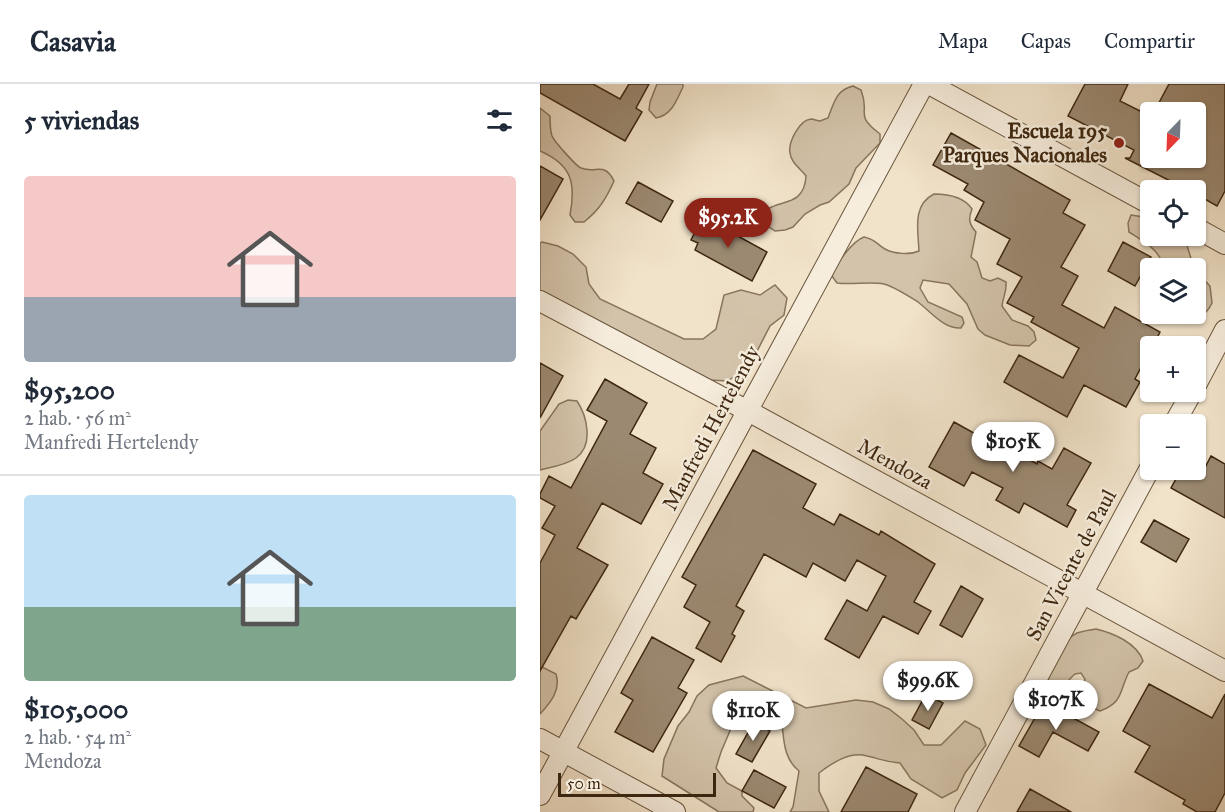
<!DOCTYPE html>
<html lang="es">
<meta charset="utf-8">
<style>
:root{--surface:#fff;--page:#f6f6f7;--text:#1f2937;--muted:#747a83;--line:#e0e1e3;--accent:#8f2418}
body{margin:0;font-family:"IM FELL Great Primer",serif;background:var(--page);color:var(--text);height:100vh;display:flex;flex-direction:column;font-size:22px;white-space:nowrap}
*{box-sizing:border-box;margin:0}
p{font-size:20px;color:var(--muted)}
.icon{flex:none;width:33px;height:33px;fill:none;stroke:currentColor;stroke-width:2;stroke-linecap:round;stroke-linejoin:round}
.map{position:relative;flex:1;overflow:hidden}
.panel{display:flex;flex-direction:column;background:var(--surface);width:540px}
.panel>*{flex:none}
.needle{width:39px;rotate:203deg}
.controls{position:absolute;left:600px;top:18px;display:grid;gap:12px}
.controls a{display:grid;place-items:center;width:66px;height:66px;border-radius:6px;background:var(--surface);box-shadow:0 2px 4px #0004;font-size:30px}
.scale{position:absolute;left:18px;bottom:15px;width:158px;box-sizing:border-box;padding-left:6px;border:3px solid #3e2710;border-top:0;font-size:16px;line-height:21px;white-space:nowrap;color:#3e2710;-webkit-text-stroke:4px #f6eddd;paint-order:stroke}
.price{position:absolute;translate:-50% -51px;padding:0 14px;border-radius:21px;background:#fff;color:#222;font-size:20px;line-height:39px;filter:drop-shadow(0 2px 3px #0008)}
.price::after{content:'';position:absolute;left:50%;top:36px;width:18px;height:14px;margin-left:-9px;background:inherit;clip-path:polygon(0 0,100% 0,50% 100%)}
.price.on{background:var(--accent);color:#fff}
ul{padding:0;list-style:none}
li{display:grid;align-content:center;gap:12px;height:318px;padding:0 24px}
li+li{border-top:2px solid var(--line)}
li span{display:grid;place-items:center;height:186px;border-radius:6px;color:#555}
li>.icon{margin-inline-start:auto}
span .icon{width:108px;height:108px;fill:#fffc;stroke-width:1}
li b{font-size:26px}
h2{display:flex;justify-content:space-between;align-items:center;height:72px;padding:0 24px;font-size:26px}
header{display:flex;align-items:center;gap:36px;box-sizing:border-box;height:84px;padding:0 30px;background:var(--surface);border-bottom:2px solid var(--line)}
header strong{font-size:28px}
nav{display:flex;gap:33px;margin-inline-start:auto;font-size:21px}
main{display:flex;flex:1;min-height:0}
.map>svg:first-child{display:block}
</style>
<header>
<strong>Casavia</strong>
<nav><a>Mapa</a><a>Capas</a><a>Compartir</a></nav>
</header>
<main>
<section class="panel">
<h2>5 viviendas<svg class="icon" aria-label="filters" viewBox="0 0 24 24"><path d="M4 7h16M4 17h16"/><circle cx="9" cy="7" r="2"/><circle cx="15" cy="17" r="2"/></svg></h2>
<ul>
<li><span style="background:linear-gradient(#f6c9c9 65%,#9aa5b1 0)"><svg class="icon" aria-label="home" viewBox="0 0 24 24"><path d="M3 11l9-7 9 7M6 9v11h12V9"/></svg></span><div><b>$95,200</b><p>2 hab. · 56 m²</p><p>Manfredi Hertelendy</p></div></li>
<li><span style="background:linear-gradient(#bfe0f5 60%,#7fa58c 0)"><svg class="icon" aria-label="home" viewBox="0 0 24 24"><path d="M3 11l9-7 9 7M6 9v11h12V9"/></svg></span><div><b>$105,000</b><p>2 hab. · 54 m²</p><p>Mendoza</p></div></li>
</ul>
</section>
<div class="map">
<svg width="685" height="728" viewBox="0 0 685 728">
<rect width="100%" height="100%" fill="#f1e3ca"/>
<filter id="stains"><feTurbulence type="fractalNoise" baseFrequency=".00333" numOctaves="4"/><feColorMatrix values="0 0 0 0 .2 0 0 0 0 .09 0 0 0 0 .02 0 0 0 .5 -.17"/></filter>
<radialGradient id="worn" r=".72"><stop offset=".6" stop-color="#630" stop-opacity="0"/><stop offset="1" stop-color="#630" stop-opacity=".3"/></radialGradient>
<path fill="#d3c3aa" stroke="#88755d" stroke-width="1.5" d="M117,0H143V3C136,17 132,31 116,34L109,26L110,18Z
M313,2L321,6C331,31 313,29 340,50V59L316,84L309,100L289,118L280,121L265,130L253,143L245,146L235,147L220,137C227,110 264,130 266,92C261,85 251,79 250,69C248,59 259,36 271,35C273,35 278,37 280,37L288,34C294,19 296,6 313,2Z
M0,24L10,32C10,39 10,46 12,52C14,57 36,82 41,84C56,90 64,77 74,97C66,115 59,126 44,138H35L30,131C36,99 32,81 0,67Z
M394,110C409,110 424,113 432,125C428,135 429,140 436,148L431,173L437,178L442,194L450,197L458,194L466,198C467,207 463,213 462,222L472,236L488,242L494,248L496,256L489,262L470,261L445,251L438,245L427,220L409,200L383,196L380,204L388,218L422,233L424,239L421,244C404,245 391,228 378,218C370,213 353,202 344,200C330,197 313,201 297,199L292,192C295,180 313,157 324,153C337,156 336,160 345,165C354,170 370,171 379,167C378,146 372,121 394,110Z
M591,131L610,134V152H644L654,184H623C622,167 603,157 589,148L588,139Z
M2,158L18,162L33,170L46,183L49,200L60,215L144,255H163L176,245L184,211L201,206L220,211L235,201L247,214L244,231L230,242L214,273L202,287L188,297L169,296L78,247L13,215L0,207V159Z
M656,187L670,202L672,219C665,234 653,239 636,237L629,230H656Z
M28,316L37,317C47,332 54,361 36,374C26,381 12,383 0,386V347L19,320Z
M556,545C573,549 597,559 603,577L598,584L589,588C579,607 584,618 560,627L543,620L539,612L545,595L541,589L535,590C522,601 522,611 504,618L499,614C499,596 519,558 537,549C543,547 549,546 556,545Z
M0,582L16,590C21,606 11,618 0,630Z
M203,592L266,624L316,616L333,618L349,625L362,635L374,646L384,661H401L425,637L440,645L446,661L425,689L417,706L402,714L371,695L360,679C345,678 341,675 327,672C310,667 292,679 279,689V707L289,728H250L253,723L259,687C244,675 244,658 242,640L210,626L195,635L181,668L176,684L187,699L202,707V712L214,724L213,728H179L122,692L124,675L138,642L149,628L157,612L169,601Z"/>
<path fill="#9b8971" stroke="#3e2710" stroke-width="1.5" d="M0,0H53L80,15L89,0H109L96,24L102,28L85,57L0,9Z
M545,0H588L580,17L610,32V74H656V28H614L629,0H685V107L677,122L656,110V106H648L585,74H590L594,66L528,32Z
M411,49L530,116L523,129L545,141L521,183L538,192L522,221L564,244L575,223L620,248L613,262H610V266L595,295L600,298L586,323L544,301L527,333L464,298L479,271L523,294L539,264L491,238L494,233L467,219L482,193L457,180L470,155L435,136L444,118L424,106L428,100L393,81Z
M0,82L23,95L0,136Z
M98,98L133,117L121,138L86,119Z
M163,133L227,168L212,197L155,166L158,159L151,156Z
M583,158L611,173L595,202L568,187Z
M0,279L23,292L0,334Z
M65,295L107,319L90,350L116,364L103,389L123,400L101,440L62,419L37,464L68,481L36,535L31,532L0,587V479L15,451L2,444L15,422L0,414V410L9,392L31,404L67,337L47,326Z
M414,338L457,362L459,359L497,380L498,377L512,385L524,364L551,379L527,421L536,426L527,443L484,419L479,429L456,416L463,404L432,388L424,402L389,383Z
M213,366L276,400L263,424L294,441L300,430L339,451L341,447L395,480L374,518L391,527L378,550L343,532L319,574L285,555L307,516L327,527L346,492L317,476L305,497L273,479L266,493L224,470L196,522L204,527L192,550L195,552L181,578L156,564L170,538L144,523L156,501L142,493Z
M671,372L685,380V434L631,404L641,386H647L660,393Z
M614,436L649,455L636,478L601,458Z
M421,502L443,515L422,553L400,541Z
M112,553L154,576L138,604L147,609L113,668L75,648L93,616L81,609Z
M609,600L672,634L685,610V709L675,728H657L643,720L645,716L595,688L610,662L583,647Z
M386,610L403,619L389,645L372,636Z
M504,618L559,648L548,667L513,648L499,673L479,662Z
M214,638L230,647L212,678L196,670Z
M326,683L377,710L368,728H301Z
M214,686L246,703L234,724L202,707Z
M490,705L531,728H477Z"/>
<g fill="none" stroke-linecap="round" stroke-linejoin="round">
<defs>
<path id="minor" d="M389,0L610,120
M656,144L685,160
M0,217L208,327L685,587
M656,301L685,246
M634,340L652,308
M0,655L135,728
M0,711L384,0
M425,728L610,384"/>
</defs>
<use href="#minor" stroke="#6b563e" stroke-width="22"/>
<use href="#minor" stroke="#f6eddd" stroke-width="20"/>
</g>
<circle fill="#8f2418" stroke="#f6eddd" stroke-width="2" cx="579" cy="59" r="6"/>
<g text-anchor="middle" stroke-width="5" stroke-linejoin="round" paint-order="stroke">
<g font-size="21" font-weight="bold" fill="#3e2710" stroke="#f6eddd" text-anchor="end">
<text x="567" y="54">Escuela 195<tspan x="567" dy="24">Parques Nacionales</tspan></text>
</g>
<g font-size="21" fill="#3e2710" stroke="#f6eddd">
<text transform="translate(171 344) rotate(-62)" y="7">Manfredi Hertelendy</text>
<text transform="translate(355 380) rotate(29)" y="7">Mendoza</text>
<text transform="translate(531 481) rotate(-62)" y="7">San Vicente de Paul</text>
</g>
</g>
<rect width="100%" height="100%" filter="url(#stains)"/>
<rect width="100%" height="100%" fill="url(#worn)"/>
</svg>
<div class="controls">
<a><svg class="needle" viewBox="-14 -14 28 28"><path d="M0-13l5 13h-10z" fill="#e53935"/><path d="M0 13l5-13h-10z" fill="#747a83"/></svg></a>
<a><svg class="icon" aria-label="locate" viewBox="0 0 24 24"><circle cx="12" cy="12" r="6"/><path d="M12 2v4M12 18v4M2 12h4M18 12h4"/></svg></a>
<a><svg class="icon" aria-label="layers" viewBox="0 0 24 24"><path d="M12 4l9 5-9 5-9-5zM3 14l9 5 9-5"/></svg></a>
<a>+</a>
<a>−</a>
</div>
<div class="scale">50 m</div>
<b class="price on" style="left:188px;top:165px">$95.2K</b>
<b class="price" style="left:473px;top:389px">$105K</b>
<b class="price" style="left:388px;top:628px">$99.6K</b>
<b class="price" style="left:516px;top:647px">$107K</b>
<b class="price" style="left:213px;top:658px">$110K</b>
</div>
</main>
